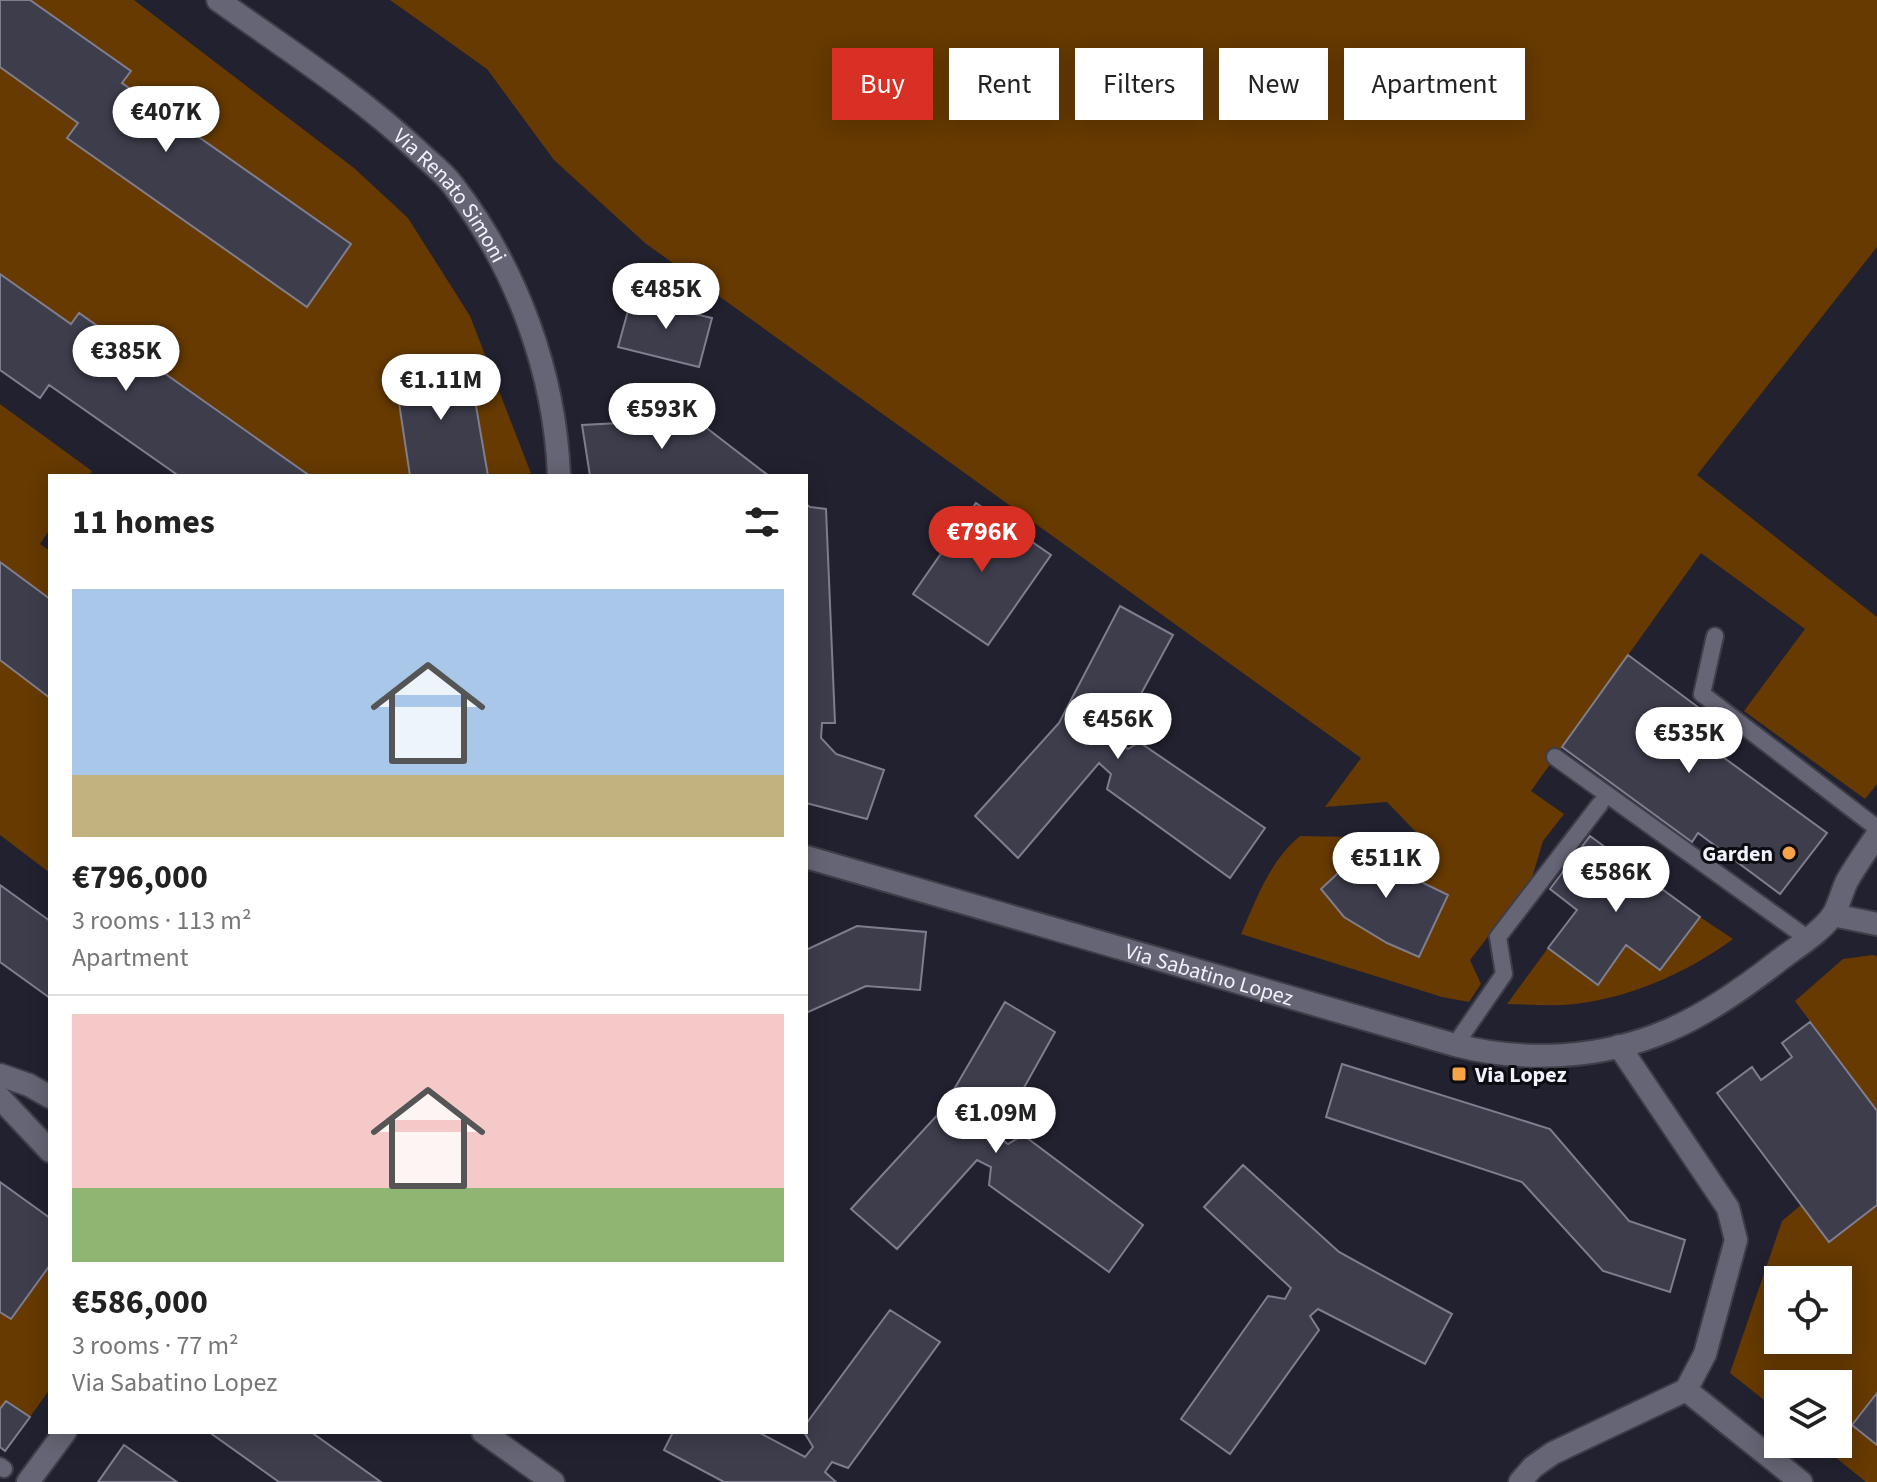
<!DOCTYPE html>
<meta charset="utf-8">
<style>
:root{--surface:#fff;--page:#f2f2f2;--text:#222;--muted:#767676;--line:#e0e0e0;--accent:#d93025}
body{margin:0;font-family:"Source Sans 3",sans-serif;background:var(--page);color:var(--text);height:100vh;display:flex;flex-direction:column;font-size:30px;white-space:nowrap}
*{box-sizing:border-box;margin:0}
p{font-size:26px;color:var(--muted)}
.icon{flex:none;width:44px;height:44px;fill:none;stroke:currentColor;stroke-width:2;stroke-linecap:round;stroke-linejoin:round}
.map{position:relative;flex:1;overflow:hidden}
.details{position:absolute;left:48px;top:474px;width:760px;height:960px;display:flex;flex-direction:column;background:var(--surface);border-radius:0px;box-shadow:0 4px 20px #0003}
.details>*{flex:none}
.guide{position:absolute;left:832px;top:48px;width:760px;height:72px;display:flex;gap:16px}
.fabs{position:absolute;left:1764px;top:1266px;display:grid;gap:16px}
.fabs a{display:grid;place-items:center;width:88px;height:88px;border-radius:0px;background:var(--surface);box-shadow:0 4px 20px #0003;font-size:40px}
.price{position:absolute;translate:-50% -68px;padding:0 18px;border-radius:28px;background:#fff;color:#222;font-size:26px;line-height:52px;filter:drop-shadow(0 2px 4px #0008)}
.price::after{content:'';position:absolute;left:50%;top:48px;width:24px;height:18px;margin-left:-12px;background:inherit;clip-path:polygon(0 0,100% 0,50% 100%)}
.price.on{background:var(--accent);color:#fff}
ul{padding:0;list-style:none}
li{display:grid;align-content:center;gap:16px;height:424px;padding:0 24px}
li+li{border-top:2px solid var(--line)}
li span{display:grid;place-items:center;height:248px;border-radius:0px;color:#555}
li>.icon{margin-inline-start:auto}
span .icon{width:144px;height:144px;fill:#fffc;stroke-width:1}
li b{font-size:34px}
h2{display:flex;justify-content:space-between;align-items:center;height:96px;padding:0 24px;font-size:34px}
.pill{padding:0 28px;border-radius:0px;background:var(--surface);box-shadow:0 4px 20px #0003;font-size:28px;line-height:72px}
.pill.on{background:var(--accent);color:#fff}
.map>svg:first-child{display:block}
</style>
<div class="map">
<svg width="1877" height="1482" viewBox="0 0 1877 1482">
<rect width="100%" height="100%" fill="#22212f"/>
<path fill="#663a00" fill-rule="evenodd" d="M0,0H134L354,168L408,218L470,316L532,476H488L467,359L395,376L410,476H310L79,313L71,324L0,274Z
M390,0H1877V247L1697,475L1877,617V784L1865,799L1744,711L1805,629L1701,553L1531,791L1564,814L1543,841L1531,881L1470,960L1481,984L1469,1002L1442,997L1241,934C1257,898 1269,862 1300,836L1355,837L1372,841L1321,890L1344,917L1387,943L1419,956L1448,896L1420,881L1440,857L1387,802L1325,807L1361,758L645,243L554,160L487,69Z
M0,404L92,471L89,476H50V529L40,544L50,551V599L0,562Z
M0,660L50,698V873L0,835Z
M1700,917L1733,939C1686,974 1621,1002 1562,1005C1544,1006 1525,1004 1507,1004L1548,948L1598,984L1626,945L1660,970Z
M1873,955L1877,956V1111L1795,1001L1843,959Z
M1801,1205L1829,1241L1877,1205V1393L1852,1424L1877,1445V1482H1866L1819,1444H1838V1384H1778V1411L1730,1373L1782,1221ZM1778,1280H1838V1340H1778Z
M50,1265V1389L30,1417L0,1409V1312L11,1319Z"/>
<path fill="#3d3d4c" stroke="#7f7e8f" stroke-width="2" d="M0,0H30L131,71L122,83L351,244L307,307L67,138L78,123L0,67Z
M0,274L71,324L79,313L310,476H179L49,385L40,398L0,370Z
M650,296L697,307L695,314L712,318L699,367L618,347L631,300L648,303Z
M468,359L488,476H410L395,376Z
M695,419L769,476H590L582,425Z
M976,503L1051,555L988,645L913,594Z
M806,504L810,507L826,509L835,723H822L821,738L836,754L884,770L867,819L806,803Z
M0,562L50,599V698L0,660Z
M1120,606L1173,635L1116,740L1128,749L1139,742L1265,828L1230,878L1107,789L1111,774L1099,763L1018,858L975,816L1059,723Z
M1628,655L1726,728L1712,749L1827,833L1780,894L1698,833L1692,842L1562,747Z
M1590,836L1700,917L1660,970L1626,945L1598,985L1548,948L1577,910L1550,889Z
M1372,841L1407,875L1448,895L1419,957L1387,943L1344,917L1321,889Z
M0,885L50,921V998L0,962Z
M857,926L926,932L920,990L866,986L806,1013V950Z
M1005,1002L1055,1032L997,1136L1008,1144L1023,1135L1143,1225L1109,1272L989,1185L991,1167L977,1160L897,1249L851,1209L942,1110Z
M1810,1022L1877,1111V1205L1829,1242L1717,1093L1752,1067L1761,1080L1792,1057L1782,1043Z
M1342,1064L1550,1129L1629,1221L1685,1240L1670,1292L1603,1271L1522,1182L1326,1117Z
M1243,1165L1339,1252L1452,1314L1425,1364L1318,1309L1310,1316L1319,1330L1230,1454L1181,1419L1268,1296L1285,1299L1291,1288L1204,1207Z
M0,1182L50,1218V1265L11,1319L0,1312Z
M890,1310L940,1342L848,1468L832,1462L825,1472L836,1482H724L664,1450L673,1432H758L805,1457L813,1447L804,1432L806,1424Z
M1877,1393V1445L1852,1425Z
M6,1401L30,1417L5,1451L0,1447V1409Z
M209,1432H311L381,1482H279Z
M124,1445L177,1482H98Z"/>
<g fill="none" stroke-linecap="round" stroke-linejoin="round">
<defs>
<path id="service" d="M1715,636L1702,694L1877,828
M1555,757L1807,938
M1455,1045L1504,974L1498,937L1600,804
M0,1466L4,1469"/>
<g id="minor">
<path id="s1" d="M218,0C285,48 356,93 417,150C428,161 442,171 452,184C516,266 555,372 559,476"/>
<path id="s2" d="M806,857L1455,1045C1525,1063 1602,1059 1669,1030C1707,1014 1745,987 1777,962C1795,948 1820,933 1833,915C1839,905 1842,891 1847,881C1856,865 1867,850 1877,835"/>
<path d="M1833,915L1877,924"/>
<path d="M1619,1046L1728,1208L1736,1240L1705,1354L1686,1390"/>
<path d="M0,1075L29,1085L50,1097"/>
<path d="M0,1098L50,1151"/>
<path d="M1686,1390L1801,1482"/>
<path d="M483,1432L553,1482"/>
<path d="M28,1482L65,1432"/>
<path d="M1520,1482L1533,1467L1553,1453L1686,1390"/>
</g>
</defs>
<use href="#service" stroke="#3e3e49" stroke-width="20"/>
<use href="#minor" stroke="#3e3e49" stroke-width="26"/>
<use href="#service" stroke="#656575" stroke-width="16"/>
<use href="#minor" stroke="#656575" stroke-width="22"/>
</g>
<g fill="#f5a346" stroke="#0c0c12" stroke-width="3">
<circle cx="1789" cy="853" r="8"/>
<rect x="1451" y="1066" width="16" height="16" rx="4"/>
</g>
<g text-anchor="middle" stroke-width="6" stroke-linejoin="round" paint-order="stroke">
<g font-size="22" fill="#f1f1fb" stroke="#0c0c12">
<text dy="8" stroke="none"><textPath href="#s1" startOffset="306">Via Renato Simoni</textPath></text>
<text dy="8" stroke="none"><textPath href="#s2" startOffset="420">Via Sabatino Lopez</textPath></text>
</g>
<g font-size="22" font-weight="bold" fill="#f1f1fb" stroke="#0c0c12" text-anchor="end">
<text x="1773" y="861">Garden</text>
<text x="1475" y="1082" text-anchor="start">Via Lopez</text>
</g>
</g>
</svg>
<div class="fabs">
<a><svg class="icon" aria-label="locate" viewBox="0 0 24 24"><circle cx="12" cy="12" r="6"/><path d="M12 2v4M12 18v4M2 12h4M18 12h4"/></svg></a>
<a><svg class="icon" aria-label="layers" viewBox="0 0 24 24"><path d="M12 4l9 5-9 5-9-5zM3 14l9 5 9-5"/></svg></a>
</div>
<b class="price" style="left:166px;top:154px">€407K</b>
<b class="price" style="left:666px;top:331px">€485K</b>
<b class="price" style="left:126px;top:393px">€385K</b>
<b class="price" style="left:441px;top:422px">€1.11M</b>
<b class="price" style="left:662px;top:451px">€593K</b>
<b class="price on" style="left:982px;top:574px">€796K</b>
<b class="price" style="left:1118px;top:761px">€456K</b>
<b class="price" style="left:1689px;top:775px">€535K</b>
<b class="price" style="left:1386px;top:900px">€511K</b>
<b class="price" style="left:1616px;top:914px">€586K</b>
<b class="price" style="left:996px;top:1155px">€1.09M</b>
<div class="guide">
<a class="pill on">Buy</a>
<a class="pill">Rent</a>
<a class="pill">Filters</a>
<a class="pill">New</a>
<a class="pill">Apartment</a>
</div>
<section class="details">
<h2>11 homes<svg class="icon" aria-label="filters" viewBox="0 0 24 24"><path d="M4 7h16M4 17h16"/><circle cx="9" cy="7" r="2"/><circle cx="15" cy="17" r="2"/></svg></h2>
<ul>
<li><span style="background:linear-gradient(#a9c7e8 75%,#c2b280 0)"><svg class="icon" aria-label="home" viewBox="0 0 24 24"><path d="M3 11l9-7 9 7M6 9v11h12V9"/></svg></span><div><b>€796,000</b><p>3 rooms · 113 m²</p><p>Apartment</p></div></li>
<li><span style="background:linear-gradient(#f6c9c9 70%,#8fb573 0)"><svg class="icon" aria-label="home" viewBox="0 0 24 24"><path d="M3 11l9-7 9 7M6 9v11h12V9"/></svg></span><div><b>€586,000</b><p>3 rooms · 77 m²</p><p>Via Sabatino Lopez</p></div></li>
</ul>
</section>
</div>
